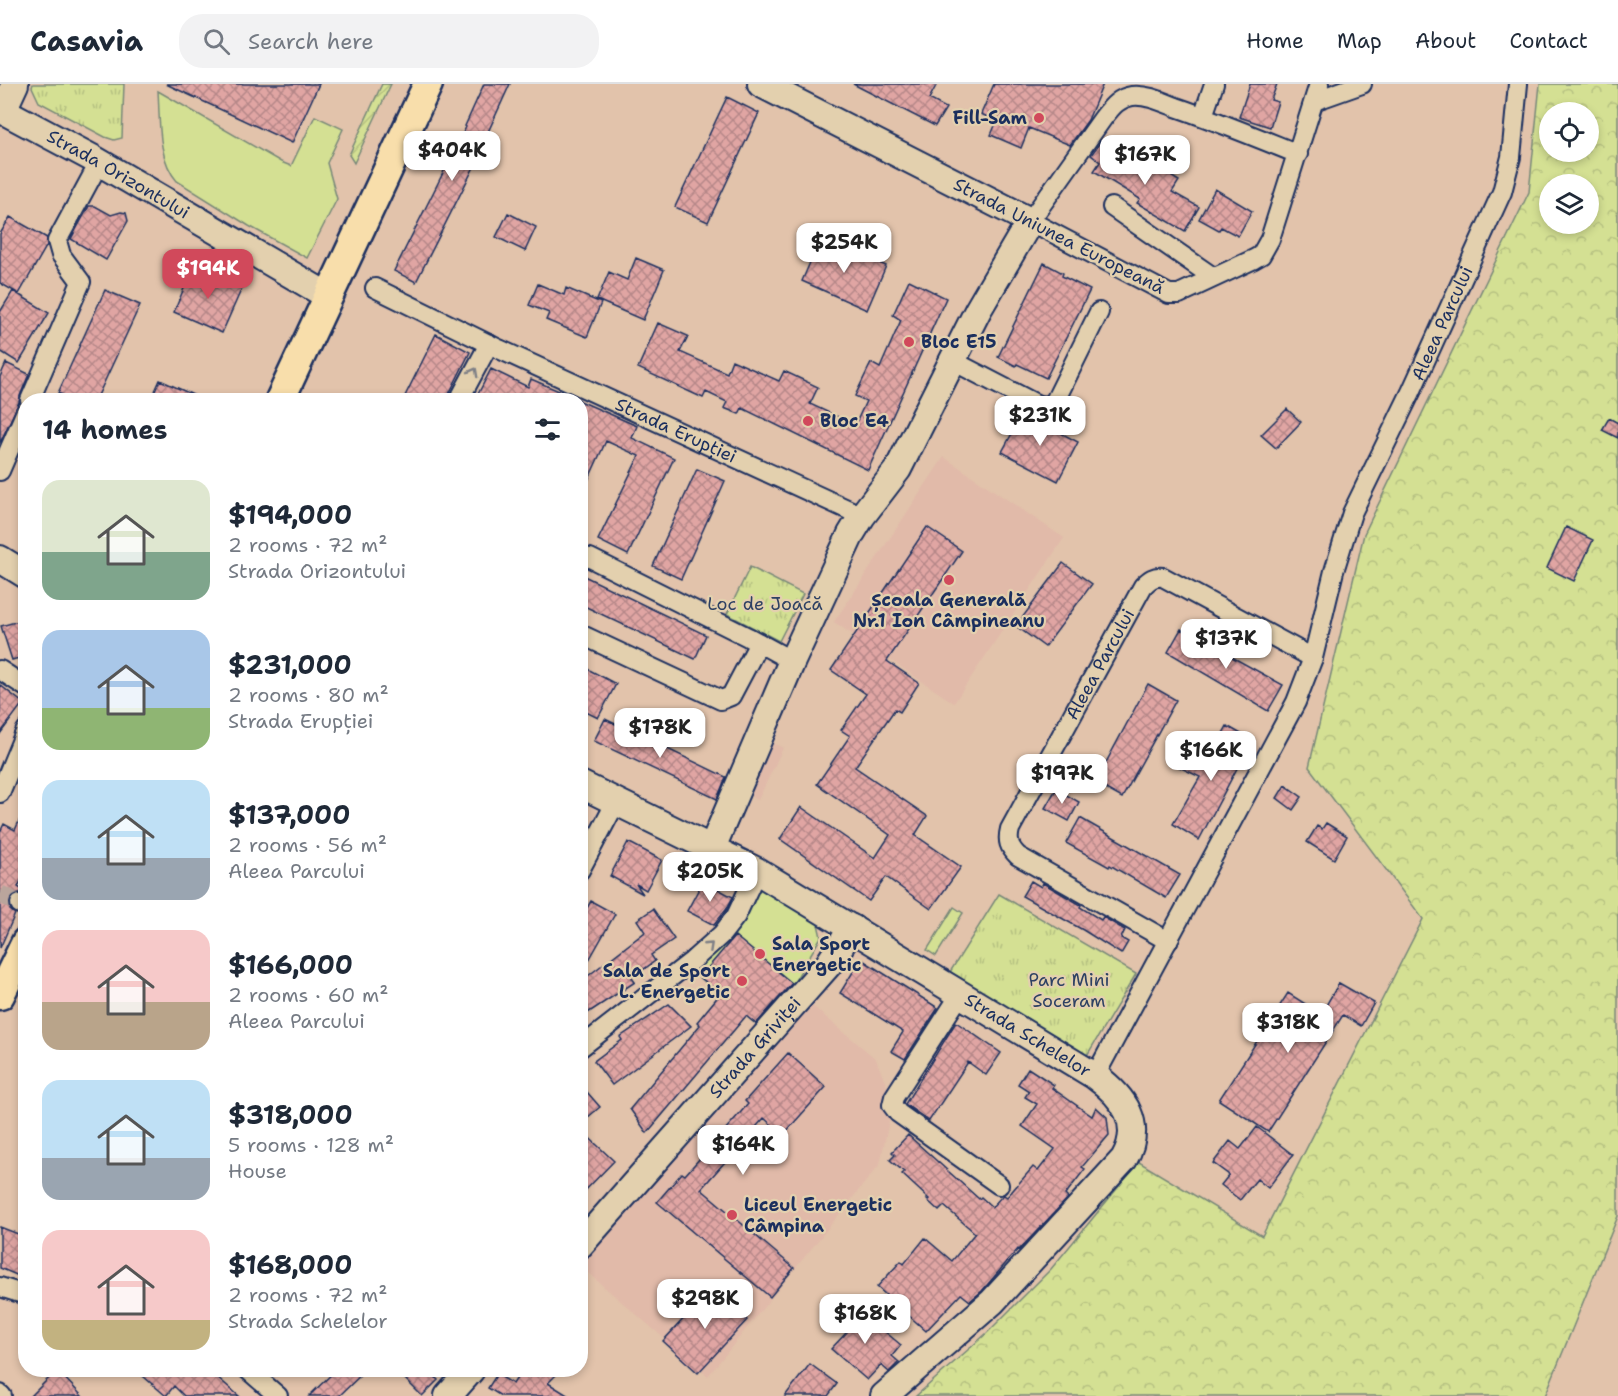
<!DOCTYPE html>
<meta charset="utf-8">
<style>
:root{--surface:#fff;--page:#f2f2f3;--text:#1f2937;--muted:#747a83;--line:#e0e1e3;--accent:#d1495b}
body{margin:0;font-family:"Shantell Sans",sans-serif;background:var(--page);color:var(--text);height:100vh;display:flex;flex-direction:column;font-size:22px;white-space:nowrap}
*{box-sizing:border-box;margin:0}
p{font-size:20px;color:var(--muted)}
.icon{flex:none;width:33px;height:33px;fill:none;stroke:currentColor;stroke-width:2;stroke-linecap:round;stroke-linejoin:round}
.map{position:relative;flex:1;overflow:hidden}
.panel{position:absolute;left:18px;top:309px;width:570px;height:984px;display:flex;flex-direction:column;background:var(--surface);border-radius:24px;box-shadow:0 3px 9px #0003}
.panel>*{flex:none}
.tools{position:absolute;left:1539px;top:18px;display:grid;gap:12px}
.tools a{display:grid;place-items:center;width:60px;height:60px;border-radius:50%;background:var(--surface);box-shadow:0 3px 9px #0003;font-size:30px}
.price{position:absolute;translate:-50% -51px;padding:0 14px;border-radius:12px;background:#fff;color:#222;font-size:20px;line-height:39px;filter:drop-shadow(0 2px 3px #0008)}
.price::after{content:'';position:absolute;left:50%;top:36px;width:18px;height:14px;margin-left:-9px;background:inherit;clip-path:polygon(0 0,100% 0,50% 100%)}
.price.selected{background:var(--accent);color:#fff}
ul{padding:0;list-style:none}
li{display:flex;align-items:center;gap:18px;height:150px;padding:0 24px}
li span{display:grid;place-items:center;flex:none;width:168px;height:120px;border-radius:18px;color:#555}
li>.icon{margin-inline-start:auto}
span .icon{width:72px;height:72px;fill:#fffc;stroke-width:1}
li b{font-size:26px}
h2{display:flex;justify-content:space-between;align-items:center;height:72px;padding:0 24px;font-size:26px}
header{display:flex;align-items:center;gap:36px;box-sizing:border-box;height:84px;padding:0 30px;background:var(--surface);border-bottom:2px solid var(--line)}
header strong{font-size:28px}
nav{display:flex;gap:33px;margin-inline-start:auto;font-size:21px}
.search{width:420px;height:54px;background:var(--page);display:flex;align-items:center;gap:15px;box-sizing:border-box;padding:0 21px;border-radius:24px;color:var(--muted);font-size:22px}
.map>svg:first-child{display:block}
</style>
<header>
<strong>Casavia</strong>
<div class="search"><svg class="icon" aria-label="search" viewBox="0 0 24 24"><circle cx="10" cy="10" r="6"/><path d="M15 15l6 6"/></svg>Search here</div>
<nav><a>Home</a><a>Map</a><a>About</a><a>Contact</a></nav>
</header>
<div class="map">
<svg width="1618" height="1312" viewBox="0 0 1618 1312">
<defs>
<pattern id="forest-crowns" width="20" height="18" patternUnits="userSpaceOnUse" patternTransform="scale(1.5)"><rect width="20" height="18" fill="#d4e093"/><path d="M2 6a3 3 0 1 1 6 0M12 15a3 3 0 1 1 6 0" fill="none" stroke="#b5c081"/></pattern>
<pattern id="park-tufts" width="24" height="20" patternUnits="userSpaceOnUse" patternTransform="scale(1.5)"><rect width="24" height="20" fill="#d4e093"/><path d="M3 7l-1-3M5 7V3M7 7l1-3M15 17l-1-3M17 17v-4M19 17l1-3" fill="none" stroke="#b5c081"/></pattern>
<pattern id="garden-furrows" width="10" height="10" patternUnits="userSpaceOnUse" patternTransform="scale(1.5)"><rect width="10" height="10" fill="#d4e093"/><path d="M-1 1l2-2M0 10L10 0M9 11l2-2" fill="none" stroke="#b5c081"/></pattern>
<pattern id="building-cross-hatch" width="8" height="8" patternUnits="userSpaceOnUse" patternTransform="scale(1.5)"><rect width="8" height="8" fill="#e0a5a3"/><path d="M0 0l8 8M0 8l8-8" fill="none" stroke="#b58788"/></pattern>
</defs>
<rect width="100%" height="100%" fill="#e2c3ab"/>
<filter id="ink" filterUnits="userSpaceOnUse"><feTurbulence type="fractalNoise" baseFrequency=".0167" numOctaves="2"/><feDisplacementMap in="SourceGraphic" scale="12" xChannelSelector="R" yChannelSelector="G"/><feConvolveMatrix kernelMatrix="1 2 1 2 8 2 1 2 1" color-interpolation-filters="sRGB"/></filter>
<g filter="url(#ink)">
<path fill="#e1baa9" d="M944,373L1064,454L954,619L834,538Z
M765,655L783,664L758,716L740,707Z
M810,920L876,975L893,1018L880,1080L708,1292L581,1183Z"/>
<path fill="#d4e093" stroke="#788878" stroke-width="1.5" d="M158,7L281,78L291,82L315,32L343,45L327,79L337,115L307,174L249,142L177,97C157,74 160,36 158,7Z
M760,800L818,840L821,853L793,900L758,942L693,888L728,848Z
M954,823L963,829L936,872L927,866Z"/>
<path fill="url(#forest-crowns)" stroke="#788878" stroke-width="1.5" fill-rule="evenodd" d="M1540,0H1618V1132L1545,1312H916L987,1249L1051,1185L1139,1078L1262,1152L1423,835L1309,683L1364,450L1529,108ZM1550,28H1588V68H1550ZM1550,100H1588V140H1550Z"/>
<path fill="url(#park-tufts)" stroke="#788878" stroke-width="1.5" d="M33,0H124L122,54L114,56L105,53L39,18L32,3Z
M750,483L803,510L779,557L727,530Z
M999,810L1136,890L1086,973L950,888Z"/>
<path fill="url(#garden-furrows)" stroke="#788878" stroke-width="1.5" d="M382,0H391L354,79L349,71Z"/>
<path fill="url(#building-cross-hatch)" stroke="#1b2f5e" stroke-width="1.5" d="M166,0H319L292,59Z
M484,0H510L478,70L480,71L416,198L394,187L466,43L465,42Z
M853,0H937L929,15L946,24L935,42Z
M994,0H1103L1088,36L1070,61L1029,44L1021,64L991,51L997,37L981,30Z
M1250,0H1277L1271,16L1278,18L1270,43L1239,33Z
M727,13L759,29L708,138L675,123Z
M1101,57L1126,74L1127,72L1154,89L1158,84L1179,97L1172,108L1199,123L1185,147L1137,119L1140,115L1094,87L1100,78L1091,71Z
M1215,105L1252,127L1238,152L1221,143L1219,146L1199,135Z
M89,122H95L111,131L121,128L126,129L128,137L106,176L71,155Z
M508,129L536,143L525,167L496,153Z
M10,133L47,154V161L19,210L0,199V150Z
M821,153L886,182L867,226L802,197Z
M636,174L664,186L643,236L597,216L609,188L627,196Z
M1044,179L1063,189L1062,192L1090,206L1046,294L1017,280L1016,282L998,273Z
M193,183L242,204L222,249L174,228Z
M909,196L946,214L868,386L742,324L739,330L724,324L727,318L706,308L703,314L638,284L658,239L688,252L680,268L727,289L732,276L779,297L784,287L818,303L810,320L855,341L866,317L855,312L871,279L880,284L901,236L893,231Z
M538,200L564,211L566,204L601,219L587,253L546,236L549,229L529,221Z
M105,206L140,221L96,316H74L58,309Z
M13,207L49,229L19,279L0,267V228Z
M436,250L470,268L446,316H403Z
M6,279L29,290L20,312L19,318L0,359V293Z
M491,285L528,303L531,295L580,316H475Z
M160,296L204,316H151Z
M580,317L637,342L632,354L674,374L628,471L598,456L639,372L606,357L580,414Z
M1287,325L1301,338L1276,364L1261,351Z
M1023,329L1078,358L1058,397L1002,368Z
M1609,334L1618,339V354L1602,346Z
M697,385L725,397L681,495L653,482Z
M927,443L962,467L887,577L919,599L900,628L895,625L855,683L927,732L915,751L961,783L931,825L886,793L869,817L780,755L801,723L875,774L890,751L817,700L850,652L841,646L866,610L831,586Z
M1566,443L1593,456L1574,497L1547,484Z
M1063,479L1092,500L1045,563L1016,542Z
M580,490L706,551L695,575L580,520Z
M26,535V572L12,576L1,542Z
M1181,545L1283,601L1268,627L1168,568Z
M580,581L616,600L598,634L580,625Z
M1148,600L1176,616L1122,714L1095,699Z
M0,601L23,619L0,650Z
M605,635L726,693L717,715L594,657Z
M1227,642L1252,656L1199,756L1173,740L1200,693L1179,683L1185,670L1205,682Z
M1285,701L1302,713L1293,726L1277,714Z
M1056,705L1079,718L1069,737L1045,724Z
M26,722V787L18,803L26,808L14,810L10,816V826L15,830L0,864V748L4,740L15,746Z
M1080,734L1180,791L1166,814L1110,781L1109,783L1066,759Z
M1326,739L1347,752L1334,775L1307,758L1317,742L1322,745Z
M628,758L662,776L646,806L636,800L643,810L610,792Z
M703,797L733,813L726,826L714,841L687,827Z
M1031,797L1041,803L1043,799L1081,821L1080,823L1101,836L1103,833L1125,846L1121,854L1128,858L1121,870L1083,846L1022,812Z
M591,817L615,830L580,892V836Z
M653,825L674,855L651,871L655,877L632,894L635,898L580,934V898L645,848L637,836Z
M735,852L792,899L756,940L746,932L647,1049L630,1025L700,941L697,938L720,910L700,893Z
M861,875L938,924L905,975L891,967L903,948L840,909Z
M1339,899L1374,919L1361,942L1343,931L1268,1048L1219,1016L1288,909L1321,930Z
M669,920L691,942L612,1001L594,977L622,956L620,953Z
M956,938L1001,969L986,991L968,978L929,1037L905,1020Z
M788,969L826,1003L783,1051L764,1034L701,1105L794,1184L770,1213L657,1118L682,1089L685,1091L748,1020L745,1017Z
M1028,984L1054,1001L1052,1004L1092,1032L1096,1023L1107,1033L1109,1051L1082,1083L1085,1085L1065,1111L1068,1114L1019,1166L1018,1165L982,1207L970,1217L961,1210L926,1247L877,1203L901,1177L904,1180L925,1154L952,1177L975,1149L944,1122L939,1127L927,1116L929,1115L902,1090L904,1088L890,1076L895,1071L892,1068L908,1051L979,1115L981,1113L992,1123L1002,1112L1004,1111L1007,1113L1033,1083L1038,1087L1055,1065L1022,1042L1037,1020L1025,1013L1029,1007L1018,1000Z
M580,1000L600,1023L580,1040Z
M1257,1043L1293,1071L1268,1104L1257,1095L1240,1116L1221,1101L1229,1091L1213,1079L1230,1057L1240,1065Z
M580,1045L614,1077L580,1112Z
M0,1143L26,1153V1195L0,1184Z
M712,1204L747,1236L698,1289L663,1257Z
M854,1222L901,1261L892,1272L899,1278L889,1288L881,1281L867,1296L831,1265L847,1248L836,1240Z
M810,1280L837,1300L828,1312H785Z
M57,1286L82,1312H31Z
M136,1286H209L239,1312H184L174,1302L166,1312Z
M336,1286H366L339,1312H309Z
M396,1286H444L436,1294L438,1296L422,1312Z
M522,1286H561L548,1299L569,1312H501L488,1304L497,1290L513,1300Z"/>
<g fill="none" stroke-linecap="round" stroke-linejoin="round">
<path stroke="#baa59c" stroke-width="18" stroke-dasharray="18 9" stroke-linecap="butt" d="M0,810L20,820"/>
<defs>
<g id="street">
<path d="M1314,17L1362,0"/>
<path d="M1203,32L1214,0"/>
<path d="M1298,70C1258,54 1217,37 1176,23C1163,18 1146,10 1132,12C1118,14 1111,24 1103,34L1030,137L1169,210H1179L1254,175L1261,171L1270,155L1319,0"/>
<path d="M1112,123L1213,193"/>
<path id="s1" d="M375,204L499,265L862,432"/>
<path d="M953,277L1038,321L1049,322L1055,317L1099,228"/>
<path d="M30,316L81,198L61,171L57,157L99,79"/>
<path d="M459,316L489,260"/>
<path d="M0,387L26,327"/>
<path d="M580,472L590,474L748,553L792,577"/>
<path d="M580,550L721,616L731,612L759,559"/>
<path d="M0,586L26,603"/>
<path d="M0,709L26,646"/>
<path d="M580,786L616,718"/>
<path d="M20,820L26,823"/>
<path id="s2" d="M1168,857L1018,772C1009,763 1007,757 1010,745L1143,502C1150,495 1154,492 1163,493L1313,574"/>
<path d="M960,911L894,1013L892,1021L898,1029L999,1101"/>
<path d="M580,964L692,877L722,850L736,832L757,787"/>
<path id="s3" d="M1095,992L1296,618L1313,574L1334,487L1352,429L1411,308L1502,108L1511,73L1518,0"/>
<path d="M0,1203L26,1211"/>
<path d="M248,1286L278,1312"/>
<path d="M0,1310L2,1312"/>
</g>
<g id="secondary">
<path id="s4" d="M0,25L92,74L328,212"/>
<path d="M3,26L15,0"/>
<path d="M0,475L26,491"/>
<path id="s5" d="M580,700L757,787L1095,992C1124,1013 1144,1040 1124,1075L992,1218L884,1312"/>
<path d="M712,764L792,577L851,450L862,432L898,385L978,226L1030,137L761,0"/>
<path id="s6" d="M580,1161L828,881L852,844"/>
<path d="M448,1312L471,1286"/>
</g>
<path id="primary" d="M280,316L428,0
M0,911L26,858"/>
</defs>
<use href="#street" stroke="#1b2f5e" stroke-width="22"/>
<use href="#secondary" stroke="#1b2f5e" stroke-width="30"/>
<use href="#primary" stroke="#1b2f5e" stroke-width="33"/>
<use href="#street" stroke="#e3d0ae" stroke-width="18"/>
<use href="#secondary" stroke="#e3d0ae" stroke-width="26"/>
<use href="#primary" stroke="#f8deab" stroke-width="28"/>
</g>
<defs><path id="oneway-chevron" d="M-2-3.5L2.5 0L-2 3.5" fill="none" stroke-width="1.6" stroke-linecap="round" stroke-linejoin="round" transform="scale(1.5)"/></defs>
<g stroke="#7f8086">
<use href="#oneway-chevron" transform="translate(474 288) rotate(-62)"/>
<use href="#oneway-chevron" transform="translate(709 862) rotate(-43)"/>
</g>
</g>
<g fill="#d1495b" stroke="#e3d0ae" stroke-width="2">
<circle cx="1039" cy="34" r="6"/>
<circle cx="909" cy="258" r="6"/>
<circle cx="808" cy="337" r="6"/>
<circle cx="949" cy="496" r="6"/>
<circle cx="760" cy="870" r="6"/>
<circle cx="742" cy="897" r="6"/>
<circle cx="732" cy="1131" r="6"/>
</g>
<g text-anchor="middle" stroke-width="4.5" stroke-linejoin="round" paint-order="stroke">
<g font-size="18" font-weight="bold" fill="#1b2f5e" stroke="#e3d0ae" text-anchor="start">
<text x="1027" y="40" text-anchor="end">Fill-Sam</text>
<text x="921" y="264">Bloc E15</text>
<text x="820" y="343">Bloc E4</text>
<text x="949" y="522" text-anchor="middle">Școala Generală<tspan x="949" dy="21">Nr.1 Ion Câmpineanu</tspan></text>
<text x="772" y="866">Sala Sport<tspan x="772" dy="21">Energetic</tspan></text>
<text x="730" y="893" text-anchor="end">Sala de Sport<tspan x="730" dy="21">L. Energetic</tspan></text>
<text x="744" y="1127">Liceul Energetic<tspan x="744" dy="21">Câmpina</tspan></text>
</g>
<g font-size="18" fill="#1b2f5e" stroke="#e3d0ae">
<text dy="6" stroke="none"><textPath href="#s4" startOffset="135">Strada Orizontului</textPath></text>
<text transform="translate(1059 152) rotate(27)" y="6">Strada Uniunea Europeană</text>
<text dy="6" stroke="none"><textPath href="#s3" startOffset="832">Aleea Parcului</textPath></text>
<text dy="6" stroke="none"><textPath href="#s1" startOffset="333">Strada Erupției</textPath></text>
<text dy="6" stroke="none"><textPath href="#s2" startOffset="390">Aleea Parcului</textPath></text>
<text dy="6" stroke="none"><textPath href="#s5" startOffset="514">Strada Schelelor</textPath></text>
<text dy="6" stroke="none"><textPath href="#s6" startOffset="264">Strada Griviței</textPath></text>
</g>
<g font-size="18" fill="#2e4163" stroke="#e3d0ae">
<text x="765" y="526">Loc de Joacă</text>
<text x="1069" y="902">Parc Mini<tspan x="1069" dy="21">Soceram</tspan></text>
</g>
</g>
</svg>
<div class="tools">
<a><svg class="icon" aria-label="locate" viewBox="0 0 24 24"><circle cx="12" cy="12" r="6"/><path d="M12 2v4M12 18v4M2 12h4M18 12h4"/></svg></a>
<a><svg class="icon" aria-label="layers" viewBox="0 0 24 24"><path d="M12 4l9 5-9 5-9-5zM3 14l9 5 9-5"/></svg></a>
</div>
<b class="price" style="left:452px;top:98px">$404K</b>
<b class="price" style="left:1145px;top:102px">$167K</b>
<b class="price" style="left:844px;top:190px">$254K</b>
<b class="price selected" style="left:208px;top:216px">$194K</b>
<b class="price" style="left:1040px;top:363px">$231K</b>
<b class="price" style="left:1226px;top:586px">$137K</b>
<b class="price" style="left:660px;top:675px">$178K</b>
<b class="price" style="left:1211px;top:698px">$166K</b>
<b class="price" style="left:1062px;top:721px">$197K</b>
<b class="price" style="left:710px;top:819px">$205K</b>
<b class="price" style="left:1288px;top:970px">$318K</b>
<b class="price" style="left:743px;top:1092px">$164K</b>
<b class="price" style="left:705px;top:1246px">$298K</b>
<b class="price" style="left:865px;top:1261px">$168K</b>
<section class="panel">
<h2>14 homes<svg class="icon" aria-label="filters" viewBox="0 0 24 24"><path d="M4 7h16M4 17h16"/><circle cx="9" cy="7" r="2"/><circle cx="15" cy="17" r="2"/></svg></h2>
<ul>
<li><span style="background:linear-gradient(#dfe7d0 60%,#7fa58c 0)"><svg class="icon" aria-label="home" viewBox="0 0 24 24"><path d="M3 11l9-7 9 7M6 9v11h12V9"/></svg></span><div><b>$194,000</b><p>2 rooms · 72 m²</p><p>Strada Orizontului</p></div></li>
<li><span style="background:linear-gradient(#a9c7e8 65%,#8fb573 0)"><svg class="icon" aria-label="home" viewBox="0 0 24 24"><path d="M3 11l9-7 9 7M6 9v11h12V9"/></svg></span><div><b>$231,000</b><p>2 rooms · 80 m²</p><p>Strada Erupției</p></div></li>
<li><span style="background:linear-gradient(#bfe0f5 65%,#9aa5b1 0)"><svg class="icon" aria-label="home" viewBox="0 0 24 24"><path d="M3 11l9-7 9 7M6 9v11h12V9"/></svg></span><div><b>$137,000</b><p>2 rooms · 56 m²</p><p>Aleea Parcului</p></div></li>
<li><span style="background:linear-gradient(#f6c9c9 60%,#b9a48a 0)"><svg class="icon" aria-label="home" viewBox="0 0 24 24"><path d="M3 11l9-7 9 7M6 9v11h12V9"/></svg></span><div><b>$166,000</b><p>2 rooms · 60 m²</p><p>Aleea Parcului</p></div></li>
<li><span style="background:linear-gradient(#bfe0f5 65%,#9aa5b1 0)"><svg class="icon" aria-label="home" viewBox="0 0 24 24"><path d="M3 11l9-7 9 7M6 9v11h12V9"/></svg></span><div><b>$318,000</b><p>5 rooms · 128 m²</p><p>House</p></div></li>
<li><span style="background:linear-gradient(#f6c9c9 75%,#c2b280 0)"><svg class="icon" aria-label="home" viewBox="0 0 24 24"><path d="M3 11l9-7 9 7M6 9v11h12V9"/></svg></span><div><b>$168,000</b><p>2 rooms · 72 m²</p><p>Strada Schelelor</p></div></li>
</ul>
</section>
</div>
